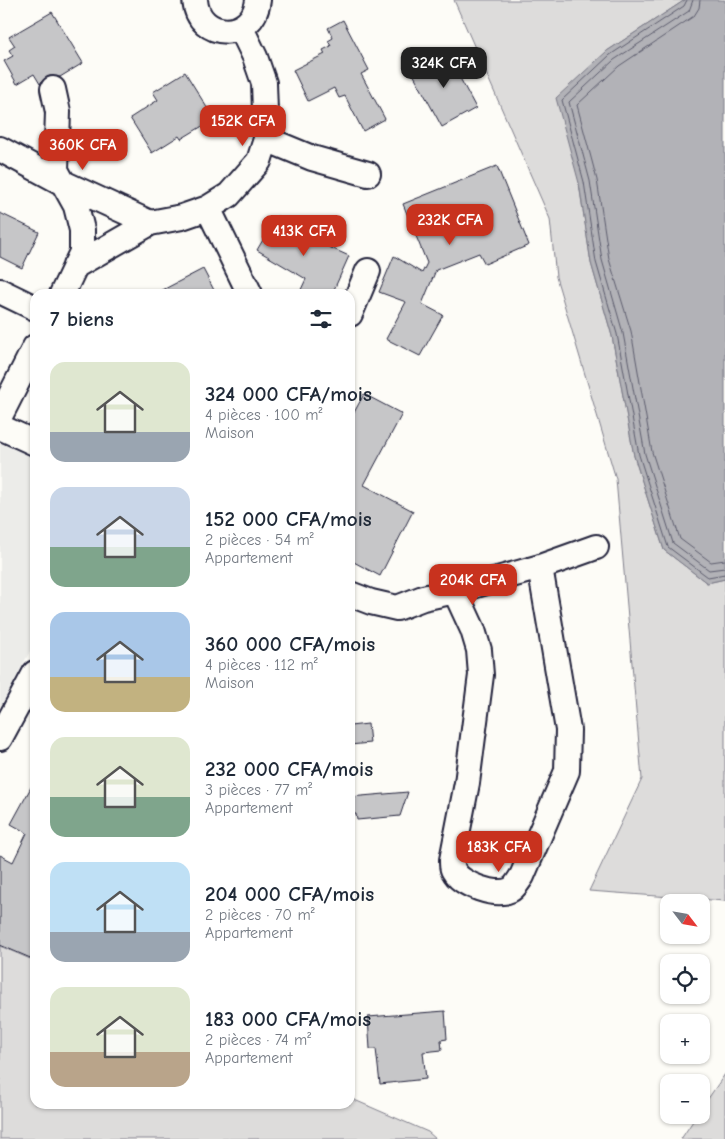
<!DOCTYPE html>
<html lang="fr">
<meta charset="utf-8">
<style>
:root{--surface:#fff;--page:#f2f2f3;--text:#1f2937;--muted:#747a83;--accent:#c8321e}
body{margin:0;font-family:"Comic Neue",sans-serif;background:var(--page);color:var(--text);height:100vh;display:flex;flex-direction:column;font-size:19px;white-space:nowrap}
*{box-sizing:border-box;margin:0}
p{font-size:16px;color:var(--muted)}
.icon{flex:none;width:28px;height:28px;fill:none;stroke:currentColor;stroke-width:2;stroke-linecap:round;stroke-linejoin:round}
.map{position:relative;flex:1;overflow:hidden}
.sheet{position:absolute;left:30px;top:289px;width:325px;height:820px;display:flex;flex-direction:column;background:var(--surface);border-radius:15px;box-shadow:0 1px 4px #0004}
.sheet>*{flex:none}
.needle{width:32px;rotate:121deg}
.buttons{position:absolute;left:660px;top:894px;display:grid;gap:10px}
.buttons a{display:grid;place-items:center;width:50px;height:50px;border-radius:10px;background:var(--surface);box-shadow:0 1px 4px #0004;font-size:25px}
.price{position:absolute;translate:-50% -42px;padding:0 11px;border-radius:10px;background:var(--accent);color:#fff;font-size:16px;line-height:32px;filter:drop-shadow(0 1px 2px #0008)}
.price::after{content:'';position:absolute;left:50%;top:30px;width:15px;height:11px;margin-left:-8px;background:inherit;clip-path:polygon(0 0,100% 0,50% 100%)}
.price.current{background:#222;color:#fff}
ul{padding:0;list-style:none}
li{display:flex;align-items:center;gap:15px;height:125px;padding:0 20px}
li span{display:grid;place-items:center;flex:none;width:140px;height:100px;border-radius:15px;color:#555}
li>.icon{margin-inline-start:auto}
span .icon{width:60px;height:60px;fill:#fffc;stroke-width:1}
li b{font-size:21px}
h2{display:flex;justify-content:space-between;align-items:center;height:60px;padding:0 20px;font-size:21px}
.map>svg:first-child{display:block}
</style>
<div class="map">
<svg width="725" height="1139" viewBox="0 0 725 1139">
<rect width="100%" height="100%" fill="#fdfcf7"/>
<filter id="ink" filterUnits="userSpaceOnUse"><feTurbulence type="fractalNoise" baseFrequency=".02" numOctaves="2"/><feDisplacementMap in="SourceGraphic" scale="10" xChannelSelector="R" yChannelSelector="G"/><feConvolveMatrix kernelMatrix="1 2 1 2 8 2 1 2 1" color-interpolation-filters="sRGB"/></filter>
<g filter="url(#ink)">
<path fill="#ecece9" d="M0,443L35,458V642L0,707Z"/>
<path fill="#dddcdb" stroke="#807f8b" d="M454,0H685L607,51L579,184L591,263L612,336L634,456L664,550L707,583L725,579V901L589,891L642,779L616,479L556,277L550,219Z
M0,946L35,961V1104H350V1098L428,1132L436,1139H0Z
M725,1074V1139H681L697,1115H701V1109Z"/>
<path fill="#b2b2b7" stroke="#787885" d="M685,0H725V579L707,583L664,550L634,456L612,336L591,263L579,183L556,98L607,51Z"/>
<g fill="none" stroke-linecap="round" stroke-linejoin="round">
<path stroke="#5c5c6d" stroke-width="1" d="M687,0L684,6L610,55L562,100L584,182L596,262L617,334L639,455L668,547L708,577L725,574
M693,0L689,11L614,60L569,102L590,181L602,260L623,333L645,454L673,543L709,570L725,568
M700,0L699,8L694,16L619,66L577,105L597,180L609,259L631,331L652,452L680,539L711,562L725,560"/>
</g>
<path fill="#c6c6c8" stroke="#22223b" d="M52,12L83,63L60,77L50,76L44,79L40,84L34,74L17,84L4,61L13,56L9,50L15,46L9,37Z
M343,20L369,70L361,74L385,119L363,131L345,96L339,98L334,88L308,101L293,70L325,54L323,50L331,46L328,41L333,38L328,28Z
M445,50L476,108L442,127L411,70Z
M185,72L214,119L181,139L179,136L152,153L130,118L158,100L153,92Z
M497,166L529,245L485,264L479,253L436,270L422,304L443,315L420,356L386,339L406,302L379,292L394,256L422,273L427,263L403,204Z
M0,213L39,232L22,268L0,257Z
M277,216L319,240L318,242L349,256L332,294H299L306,279L257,250Z
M203,269L216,294H155Z
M364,394L402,414L364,485L413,511L380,576L350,560V420Z
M368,724L370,743L350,745V726Z
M35,780V960L0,945V855L13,862L27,833L11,824Z
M408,792L400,816L357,820L356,814H350V797Z
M445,1011L447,1039L441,1040L442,1050L423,1052L426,1079L380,1084L376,1049H370L368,1017Z"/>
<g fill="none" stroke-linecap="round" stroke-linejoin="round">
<defs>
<path id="minor" d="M195,0C198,41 254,41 258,0
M53,89L58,112L56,170L76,206L82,230V252L62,294
M266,139L312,158L368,174
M0,149L61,182L150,223
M208,208L250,294
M75,266L150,223L182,217L208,208L229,195L259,161L266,139L264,83L255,57L241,28
M0,291L35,308
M350,314L368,271
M0,416L35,347
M0,427L35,443
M455,591L473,630L479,650L481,675L467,783L452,860C452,864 452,869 454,871C461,885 496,897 510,890C515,888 519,880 522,876L567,771L568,730L540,567
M350,594L371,602L397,608L423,598L455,591L540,567L596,547
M0,738L35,673"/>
</defs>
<use href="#minor" stroke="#22223b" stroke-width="28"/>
<use href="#minor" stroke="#fdfcf7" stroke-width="24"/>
</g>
</g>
</svg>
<div class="buttons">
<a><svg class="needle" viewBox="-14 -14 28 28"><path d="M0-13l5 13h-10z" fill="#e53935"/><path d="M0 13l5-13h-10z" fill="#747a83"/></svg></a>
<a><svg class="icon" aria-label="locate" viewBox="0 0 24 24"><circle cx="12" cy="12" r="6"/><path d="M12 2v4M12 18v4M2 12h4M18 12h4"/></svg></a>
<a>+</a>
<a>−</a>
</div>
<b class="price current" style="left:444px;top:89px">324K CFA</b>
<b class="price" style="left:243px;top:147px">152K CFA</b>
<b class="price" style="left:83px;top:171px">360K CFA</b>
<b class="price" style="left:450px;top:246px">232K CFA</b>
<b class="price" style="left:304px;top:257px">413K CFA</b>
<b class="price" style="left:473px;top:606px">204K CFA</b>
<b class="price" style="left:499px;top:873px">183K CFA</b>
<section class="sheet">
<h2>7 biens<svg class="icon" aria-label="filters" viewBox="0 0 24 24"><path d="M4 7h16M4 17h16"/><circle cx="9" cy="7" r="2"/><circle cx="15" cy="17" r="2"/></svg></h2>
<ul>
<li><span style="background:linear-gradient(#dfe7d0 70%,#9aa5b1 0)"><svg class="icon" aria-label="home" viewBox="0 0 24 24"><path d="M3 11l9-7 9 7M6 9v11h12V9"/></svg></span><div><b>324 000 CFA/mois</b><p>4 pièces · 100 m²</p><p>Maison</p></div></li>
<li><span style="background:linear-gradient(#c9d6e8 60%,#7fa58c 0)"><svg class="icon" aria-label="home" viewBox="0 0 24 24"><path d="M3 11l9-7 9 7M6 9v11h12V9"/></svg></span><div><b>152 000 CFA/mois</b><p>2 pièces · 54 m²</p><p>Appartement</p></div></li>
<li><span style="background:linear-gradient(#a9c7e8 65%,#c2b280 0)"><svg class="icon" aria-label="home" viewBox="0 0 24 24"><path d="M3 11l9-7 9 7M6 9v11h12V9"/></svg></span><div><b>360 000 CFA/mois</b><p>4 pièces · 112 m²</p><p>Maison</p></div></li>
<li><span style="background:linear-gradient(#dfe7d0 60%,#7fa58c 0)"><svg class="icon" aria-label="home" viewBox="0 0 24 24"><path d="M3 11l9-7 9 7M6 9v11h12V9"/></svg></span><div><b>232 000 CFA/mois</b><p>3 pièces · 77 m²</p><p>Appartement</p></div></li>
<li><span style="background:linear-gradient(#bfe0f5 70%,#9aa5b1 0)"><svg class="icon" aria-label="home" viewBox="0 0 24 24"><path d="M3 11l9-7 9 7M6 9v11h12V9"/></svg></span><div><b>204 000 CFA/mois</b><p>2 pièces · 70 m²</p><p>Appartement</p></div></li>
<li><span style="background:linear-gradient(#dfe7d0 65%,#b9a48a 0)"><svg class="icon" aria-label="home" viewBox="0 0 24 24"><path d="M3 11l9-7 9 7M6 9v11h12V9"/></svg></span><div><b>183 000 CFA/mois</b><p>2 pièces · 74 m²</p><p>Appartement</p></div></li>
</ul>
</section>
</div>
